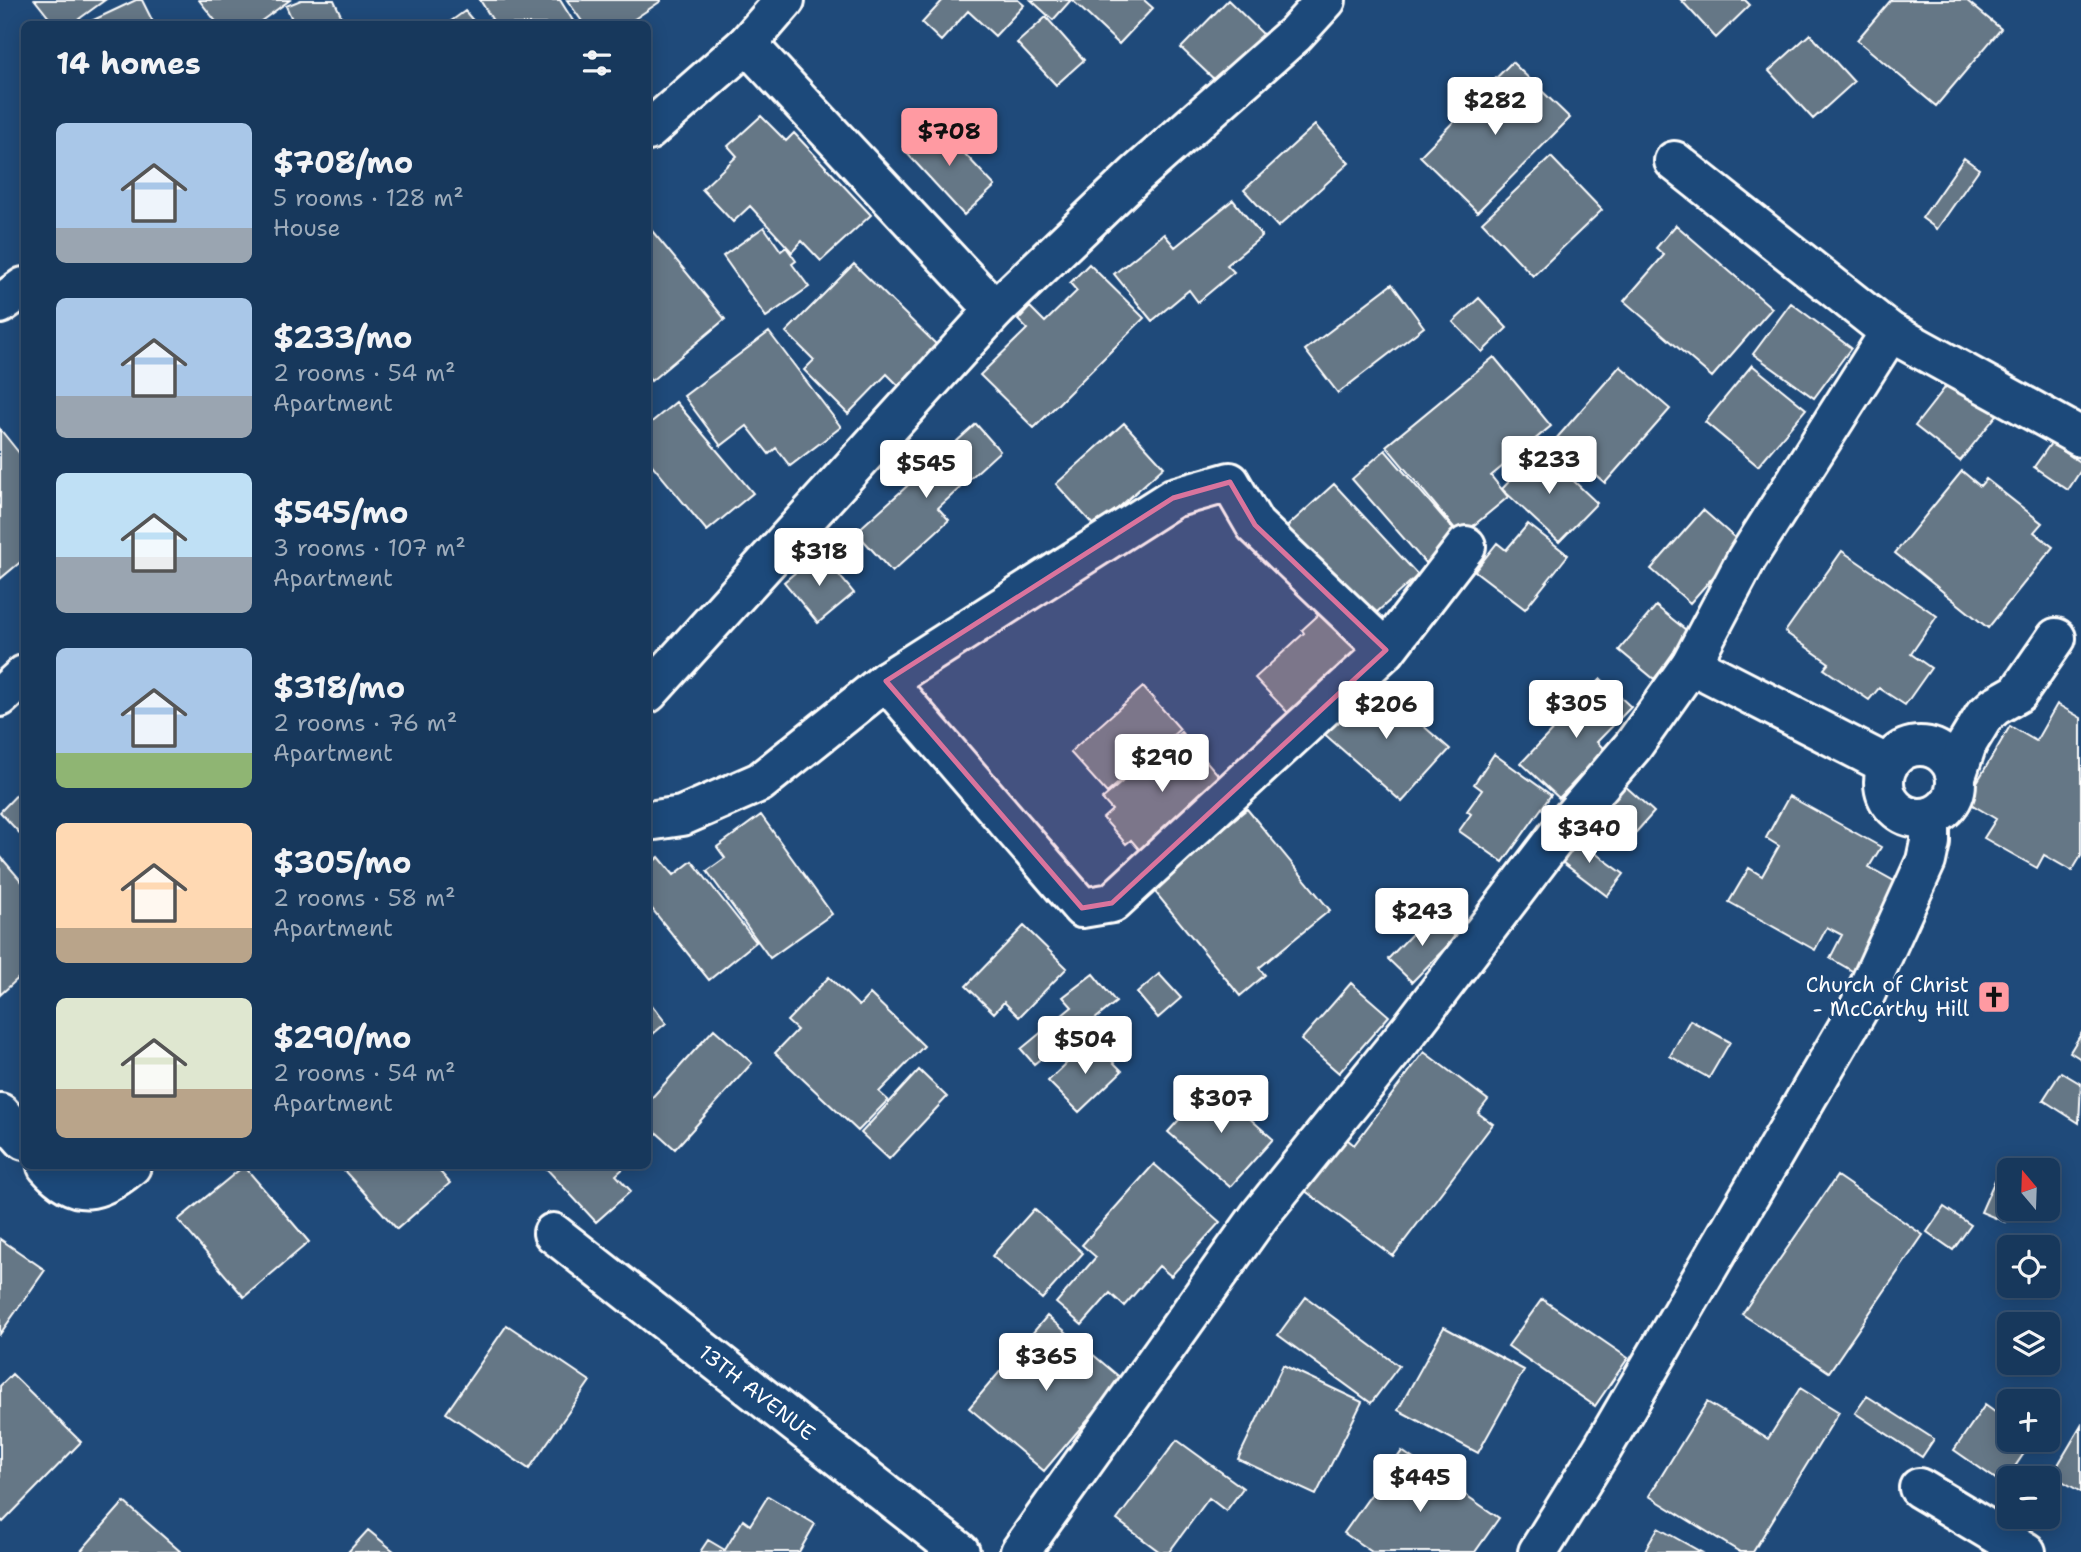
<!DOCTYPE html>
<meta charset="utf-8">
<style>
:root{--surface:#17385c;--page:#203f62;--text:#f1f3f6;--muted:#9eacbb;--line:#365272;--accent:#ff9aa2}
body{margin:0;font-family:"Shantell Sans",sans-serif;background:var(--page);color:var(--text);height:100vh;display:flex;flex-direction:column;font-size:26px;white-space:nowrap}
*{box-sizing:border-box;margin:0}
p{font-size:23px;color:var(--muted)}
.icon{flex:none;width:38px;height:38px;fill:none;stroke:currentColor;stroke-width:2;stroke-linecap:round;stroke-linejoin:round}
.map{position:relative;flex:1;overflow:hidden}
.drawer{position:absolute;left:21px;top:21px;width:630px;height:1148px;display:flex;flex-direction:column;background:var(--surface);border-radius:10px;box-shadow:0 4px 18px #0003,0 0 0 2px var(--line)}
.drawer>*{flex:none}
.needle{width:46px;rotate:341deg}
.controls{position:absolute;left:1997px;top:1158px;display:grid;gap:14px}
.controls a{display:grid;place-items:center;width:63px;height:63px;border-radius:10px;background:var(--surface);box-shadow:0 4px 18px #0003,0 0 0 2px var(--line);font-size:35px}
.price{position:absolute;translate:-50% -60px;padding:0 16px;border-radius:7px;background:#fff;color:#222;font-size:23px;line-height:46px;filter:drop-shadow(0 2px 4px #0008)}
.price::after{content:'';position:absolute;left:50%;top:42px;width:21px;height:16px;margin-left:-10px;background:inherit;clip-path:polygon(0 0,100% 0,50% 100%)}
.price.active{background:var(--accent);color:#111}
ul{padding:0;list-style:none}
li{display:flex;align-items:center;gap:21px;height:175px;padding:0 35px}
li span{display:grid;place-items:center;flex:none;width:196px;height:140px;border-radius:10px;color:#555}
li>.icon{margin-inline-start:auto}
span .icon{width:84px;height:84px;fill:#fffc;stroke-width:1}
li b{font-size:30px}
h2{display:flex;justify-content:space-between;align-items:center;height:84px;padding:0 35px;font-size:30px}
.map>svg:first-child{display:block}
</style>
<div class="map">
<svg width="2081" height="1552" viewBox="0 0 2081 1552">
<rect width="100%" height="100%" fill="#1f4a7a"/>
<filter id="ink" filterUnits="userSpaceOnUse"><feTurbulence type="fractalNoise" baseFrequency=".0143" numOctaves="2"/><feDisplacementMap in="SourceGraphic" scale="14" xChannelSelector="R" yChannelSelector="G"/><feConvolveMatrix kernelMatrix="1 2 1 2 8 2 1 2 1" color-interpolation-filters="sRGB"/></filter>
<g filter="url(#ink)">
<path fill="#657786" stroke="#fff" stroke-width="2" d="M35,0H105L72,24H54Z
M136,0H142L154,24H85Z
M199,0H290L257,24H218Z
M301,0H334L344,22L340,24H294L286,6Z
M480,0H560L575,24H495Z
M567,0H661V1L627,24H584Z
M943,0H1018L1024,5L995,36L968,11L941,41L922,23Z
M1031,0H1071L1053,20Z
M1072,0H1144L1153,8L1119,44Z
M1228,0L1264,35L1218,83L1181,48Z
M1681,0H1745L1750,5L1716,38Z
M1891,0H1966L2001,29L1936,106L1857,40Z
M465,11L476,24H447Z
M1046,17L1084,60L1056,85L1017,43Z
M1810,34L1854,82L1813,119L1769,71Z
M1512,62L1570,118L1477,212L1420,156Z
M1512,62L1570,118L1477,212L1420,156Z
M761,116L786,141L794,133L871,215L821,261L802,241L792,252L750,206L733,222L702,189L737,156L728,146Z
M934,121L995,186L964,215L904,150Z
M934,121L995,186L964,215L904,150Z
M1315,125L1349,163L1278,227L1244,190Z
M1551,157L1602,210L1533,276L1482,222Z
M1964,158L1979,169L1937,229L1922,218Z
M1233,200L1262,236L1227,265L1234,272L1198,302L1189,290L1152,321L1114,274L1164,234L1175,247Z
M1676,225L1772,308L1712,377L1624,301L1664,255L1656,248Z
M648,226L725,319L651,381L648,377Z
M764,227L781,251L786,247L796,261L792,264L809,287L766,317L723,256Z
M854,264L940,348L901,388L887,374L848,414L804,370L814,360L786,332Z
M1089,264L1144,318L1034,428L980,375L1027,329L1018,320L1030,307L1045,322L1077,291L1070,283Z
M1392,284L1424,327L1338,393L1305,350Z
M1479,298L1507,328L1482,352L1453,322Z
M1791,303L1851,348L1814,398L1753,354Z
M769,332L841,427L790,466L776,448L769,454L747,426L721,446L684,396Z
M1494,357L1551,426L1491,476L1508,497L1461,536L1386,446Z
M1752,365L1806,409L1758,466L1705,422Z
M1620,366L1670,409L1605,483L1555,440Z
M1955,375L2000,411L1960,461L1915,426Z
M676,402L753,493L707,531L648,460V425Z
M1124,423L1164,467L1096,528L1056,484Z
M976,424L1000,451L938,508L949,520L892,572L856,532Z
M0,429L24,459V559L0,579Z
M2051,443L2081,463V470L2068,490L2034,467Z
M1540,449L1597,503L1559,542L1502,489Z
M1385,450L1460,537L1427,565L1352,479Z
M1962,471L1980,486L1986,479L2042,523L2034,532L2053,547L1988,628L1895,553Z
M1334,484L1418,575L1366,622L1282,531Z
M1703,510L1742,544L1690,603L1651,569Z
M1528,524L1568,555L1525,609L1475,571L1497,543L1506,550Z
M1842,551L1937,616L1911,654L1931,668L1905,705L1879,688L1869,700L1824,669L1829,663L1785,632Z
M820,552L854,593L818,623L784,582Z
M1656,606L1691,634L1654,679L1619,650Z
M1325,609L1361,647L1289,714L1255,678L1304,633L1302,630Z
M1369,679L1450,749L1402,802L1322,732Z
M1601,679L1631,707L1597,742L1605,750L1559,798L1521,763Z
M1143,687L1180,729L1107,793L1070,752Z
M2057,704L2081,718V856L2072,871L2044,855L2037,868L1984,838L1996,819L1966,801L2010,726L2036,741Z
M1181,732L1227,785L1144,855L1131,840L1126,844L1103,818L1112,810L1102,799Z
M1494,754L1551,795L1503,862L1459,831L1471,814L1467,811L1482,790L1474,784Z
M1624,785L1654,812L1621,849L1590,823Z
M24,787V838L0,812Z
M1789,796L1881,847L1869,867L1903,886L1854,972L1830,958L1842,935L1827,927L1815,950L1729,902L1749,868L1762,876L1779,846L1766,838Z
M1247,809L1330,910L1259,968L1265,975L1240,996L1151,887Z
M761,815L832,914L770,958L707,871L725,858L717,847Z
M1570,835L1624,874L1607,896L1554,856Z
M0,856L24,884V973L0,995Z
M659,857L674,875L692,861L756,942L709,980L648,904V866Z
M1431,914L1456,937L1412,982L1388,959Z
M1024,926L1067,968L1019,1017L1004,1002L994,1013L966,986Z
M1093,974L1116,1002L1073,1037L1071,1034L1034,1064L1021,1049L1072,1007L1063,997Z
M1159,974L1181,998L1158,1018L1137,993Z
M829,977L859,1006L870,994L924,1046L879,1092L888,1100L858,1131L775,1053L797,1030L787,1021Z
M1351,983L1389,1016L1339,1073L1301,1040Z
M648,1000L666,1023L648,1038Z
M1690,1020L1730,1042L1709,1078L1670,1056Z
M714,1029L752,1063L675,1149L648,1125V1102Z
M2081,1034V1059L2070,1052Z
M1091,1040L1122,1071L1079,1112L1048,1081Z
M1424,1052L1488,1100L1478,1113L1493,1124L1393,1256L1300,1187L1341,1134L1354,1145Z
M919,1070L947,1097L889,1159L861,1133Z
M2061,1072L2081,1084L2079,1123L2043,1100Z
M1211,1084L1273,1139L1230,1187L1168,1132Z
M1154,1164L1220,1222L1171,1276L1159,1266L1124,1306L1110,1293L1082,1325L1056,1303L1096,1257L1082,1245Z
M244,1166L309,1242L244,1297L178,1220Z
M340,1166H435L450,1183L397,1229Z
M544,1166H626L616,1175L631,1191L596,1222Z
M1837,1176L1923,1235L1829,1372L1742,1314Z
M1995,1180L2009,1186V1209H2011L2005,1222L1981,1212Z
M1944,1207L1971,1225L1953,1250L1927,1232Z
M1034,1209L1083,1253L1042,1299L992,1256Z
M0,1239L45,1270L0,1334Z
M1306,1297L1399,1366L1371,1403L1278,1335Z
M1542,1299L1628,1358L1595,1406L1508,1346Z
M1047,1316L1122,1379L1044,1471L969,1408Z
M507,1325L590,1381L529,1469L446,1413Z
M1444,1327L1524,1370L1478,1453L1398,1410Z
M1283,1365L1362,1402L1316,1495L1238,1459Z
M12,1374L81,1442L3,1522L0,1519V1386Z
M1800,1388L1839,1412L1753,1552H1740L1649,1496L1707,1402L1768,1439Z
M1867,1396L1934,1439L1922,1457L1855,1413Z
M1985,1405L2009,1422V1440H2033L2003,1484L1954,1450Z
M2081,1426V1492L2052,1475Z
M1177,1440L1243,1488L1226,1511L1209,1498L1169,1552H1160L1117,1520Z
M1402,1451L1499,1518L1475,1552H1372L1344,1533Z
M768,1496L815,1524L799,1552H700L708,1540L725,1550L743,1520L750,1525Z
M124,1502L181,1552H80Z
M1658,1528L1701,1552H1644Z
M368,1530L395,1552H348Z"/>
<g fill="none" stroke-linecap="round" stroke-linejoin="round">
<defs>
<g id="minor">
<path d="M747,44L995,310"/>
<path d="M648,131L747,44L785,0"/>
<path d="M1674,161L1890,332L2081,437"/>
<path d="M0,304L24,287"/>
<path d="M1691,664L1888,765"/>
<path d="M886,681L1082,908L1112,903L1386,650L1466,546"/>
<path d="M648,693L995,310L1137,174L1295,34L1326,0"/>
<path d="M0,697L24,675"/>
<circle cx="1920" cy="782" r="36"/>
<path d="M1956,776L1967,744L1984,716L1995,706L2018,693L2056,638"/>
<path d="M648,821L682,816L760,782L886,681L1173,498L1230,482L1255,525L1386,650"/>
<path d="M0,1113L24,1140"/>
<path d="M47,1166C76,1199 99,1193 131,1166"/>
<path id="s1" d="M553,1233L960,1552"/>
<path d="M1919,1488L2026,1552"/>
<path d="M1020,1552L1260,1215L1411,1028L1563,828L1633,746L1691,664L1747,558L1890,332"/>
<path d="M1538,1552L1602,1449L1859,1008L1926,861L1930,842V817"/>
</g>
</defs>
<use href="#minor" stroke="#fff" stroke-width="44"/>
<use href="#minor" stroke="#1f4a7a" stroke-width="38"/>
</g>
</g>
<path fill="#da749d" fill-opacity="0.2" stroke="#da749d" stroke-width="5" stroke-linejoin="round" d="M1230,482L1255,525L1386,650L1112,903L1082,908L886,681L1173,498Z"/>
<defs>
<symbol id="church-square" viewBox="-11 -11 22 22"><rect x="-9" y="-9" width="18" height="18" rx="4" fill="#ff9aa2" stroke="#1f4a7a"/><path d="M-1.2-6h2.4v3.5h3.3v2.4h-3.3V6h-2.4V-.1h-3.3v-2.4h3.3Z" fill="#111"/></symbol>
</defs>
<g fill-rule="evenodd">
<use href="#church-square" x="1975" y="978" width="38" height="38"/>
</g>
<g text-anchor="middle" stroke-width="7" stroke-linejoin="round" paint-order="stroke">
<g font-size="21" fill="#fff" stroke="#1f4a7a" text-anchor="end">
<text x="1969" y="992">Church of Christ<tspan x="1969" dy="24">- McCarthy Hill</tspan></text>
</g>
<g font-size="21" fill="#fff" stroke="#1f4a7a">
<text dy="7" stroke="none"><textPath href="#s1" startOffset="259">13TH AVENUE</textPath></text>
</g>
</g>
</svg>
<div class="controls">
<a><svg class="needle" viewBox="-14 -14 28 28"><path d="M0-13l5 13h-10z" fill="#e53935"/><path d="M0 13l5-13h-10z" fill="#9eacbb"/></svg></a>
<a><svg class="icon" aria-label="locate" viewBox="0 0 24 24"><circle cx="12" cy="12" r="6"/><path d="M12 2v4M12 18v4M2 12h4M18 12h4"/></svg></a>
<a><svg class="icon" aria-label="layers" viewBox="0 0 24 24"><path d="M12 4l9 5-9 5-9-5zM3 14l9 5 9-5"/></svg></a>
<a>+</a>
<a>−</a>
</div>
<b class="price" style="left:1495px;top:137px">$282</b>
<b class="price active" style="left:949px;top:168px">$708</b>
<b class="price" style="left:1549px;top:496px">$233</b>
<b class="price" style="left:926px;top:500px">$545</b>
<b class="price" style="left:819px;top:588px">$318</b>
<b class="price" style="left:1576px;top:740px">$305</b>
<b class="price" style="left:1386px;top:741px">$206</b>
<b class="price" style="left:1162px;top:794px">$290</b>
<b class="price" style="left:1589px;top:865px">$340</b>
<b class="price" style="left:1422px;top:948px">$243</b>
<b class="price" style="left:1085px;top:1076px">$504</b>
<b class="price" style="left:1221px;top:1135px">$307</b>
<b class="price" style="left:1046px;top:1393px">$365</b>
<b class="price" style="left:1420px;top:1514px">$445</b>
<section class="drawer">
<h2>14 homes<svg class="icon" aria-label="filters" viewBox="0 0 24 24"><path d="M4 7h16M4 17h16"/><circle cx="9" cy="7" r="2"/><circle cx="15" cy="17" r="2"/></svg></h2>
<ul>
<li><span style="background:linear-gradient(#a9c7e8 75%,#9aa5b1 0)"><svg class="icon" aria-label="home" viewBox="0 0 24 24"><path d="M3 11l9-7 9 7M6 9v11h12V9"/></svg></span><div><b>$708/mo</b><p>5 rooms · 128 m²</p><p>House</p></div></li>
<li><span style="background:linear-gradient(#a9c7e8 70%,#9aa5b1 0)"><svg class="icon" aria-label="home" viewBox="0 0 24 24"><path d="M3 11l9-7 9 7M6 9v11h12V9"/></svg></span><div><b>$233/mo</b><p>2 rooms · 54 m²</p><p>Apartment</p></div></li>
<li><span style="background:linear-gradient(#bfe0f5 60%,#9aa5b1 0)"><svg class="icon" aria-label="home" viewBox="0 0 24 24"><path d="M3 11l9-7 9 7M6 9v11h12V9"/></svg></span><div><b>$545/mo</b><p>3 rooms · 107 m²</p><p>Apartment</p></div></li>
<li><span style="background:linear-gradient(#a9c7e8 75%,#8fb573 0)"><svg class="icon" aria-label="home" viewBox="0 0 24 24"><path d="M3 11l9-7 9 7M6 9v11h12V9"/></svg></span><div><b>$318/mo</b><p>2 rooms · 76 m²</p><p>Apartment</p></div></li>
<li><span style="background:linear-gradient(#ffd9b3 75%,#b9a48a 0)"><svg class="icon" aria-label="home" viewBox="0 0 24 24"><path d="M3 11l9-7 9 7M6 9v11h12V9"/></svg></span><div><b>$305/mo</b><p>2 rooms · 58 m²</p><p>Apartment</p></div></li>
<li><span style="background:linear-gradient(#dfe7d0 65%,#b9a48a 0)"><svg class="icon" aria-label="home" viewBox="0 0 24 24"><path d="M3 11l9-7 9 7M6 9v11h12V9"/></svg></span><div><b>$290/mo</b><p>2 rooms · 54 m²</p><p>Apartment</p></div></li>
</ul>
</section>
</div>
